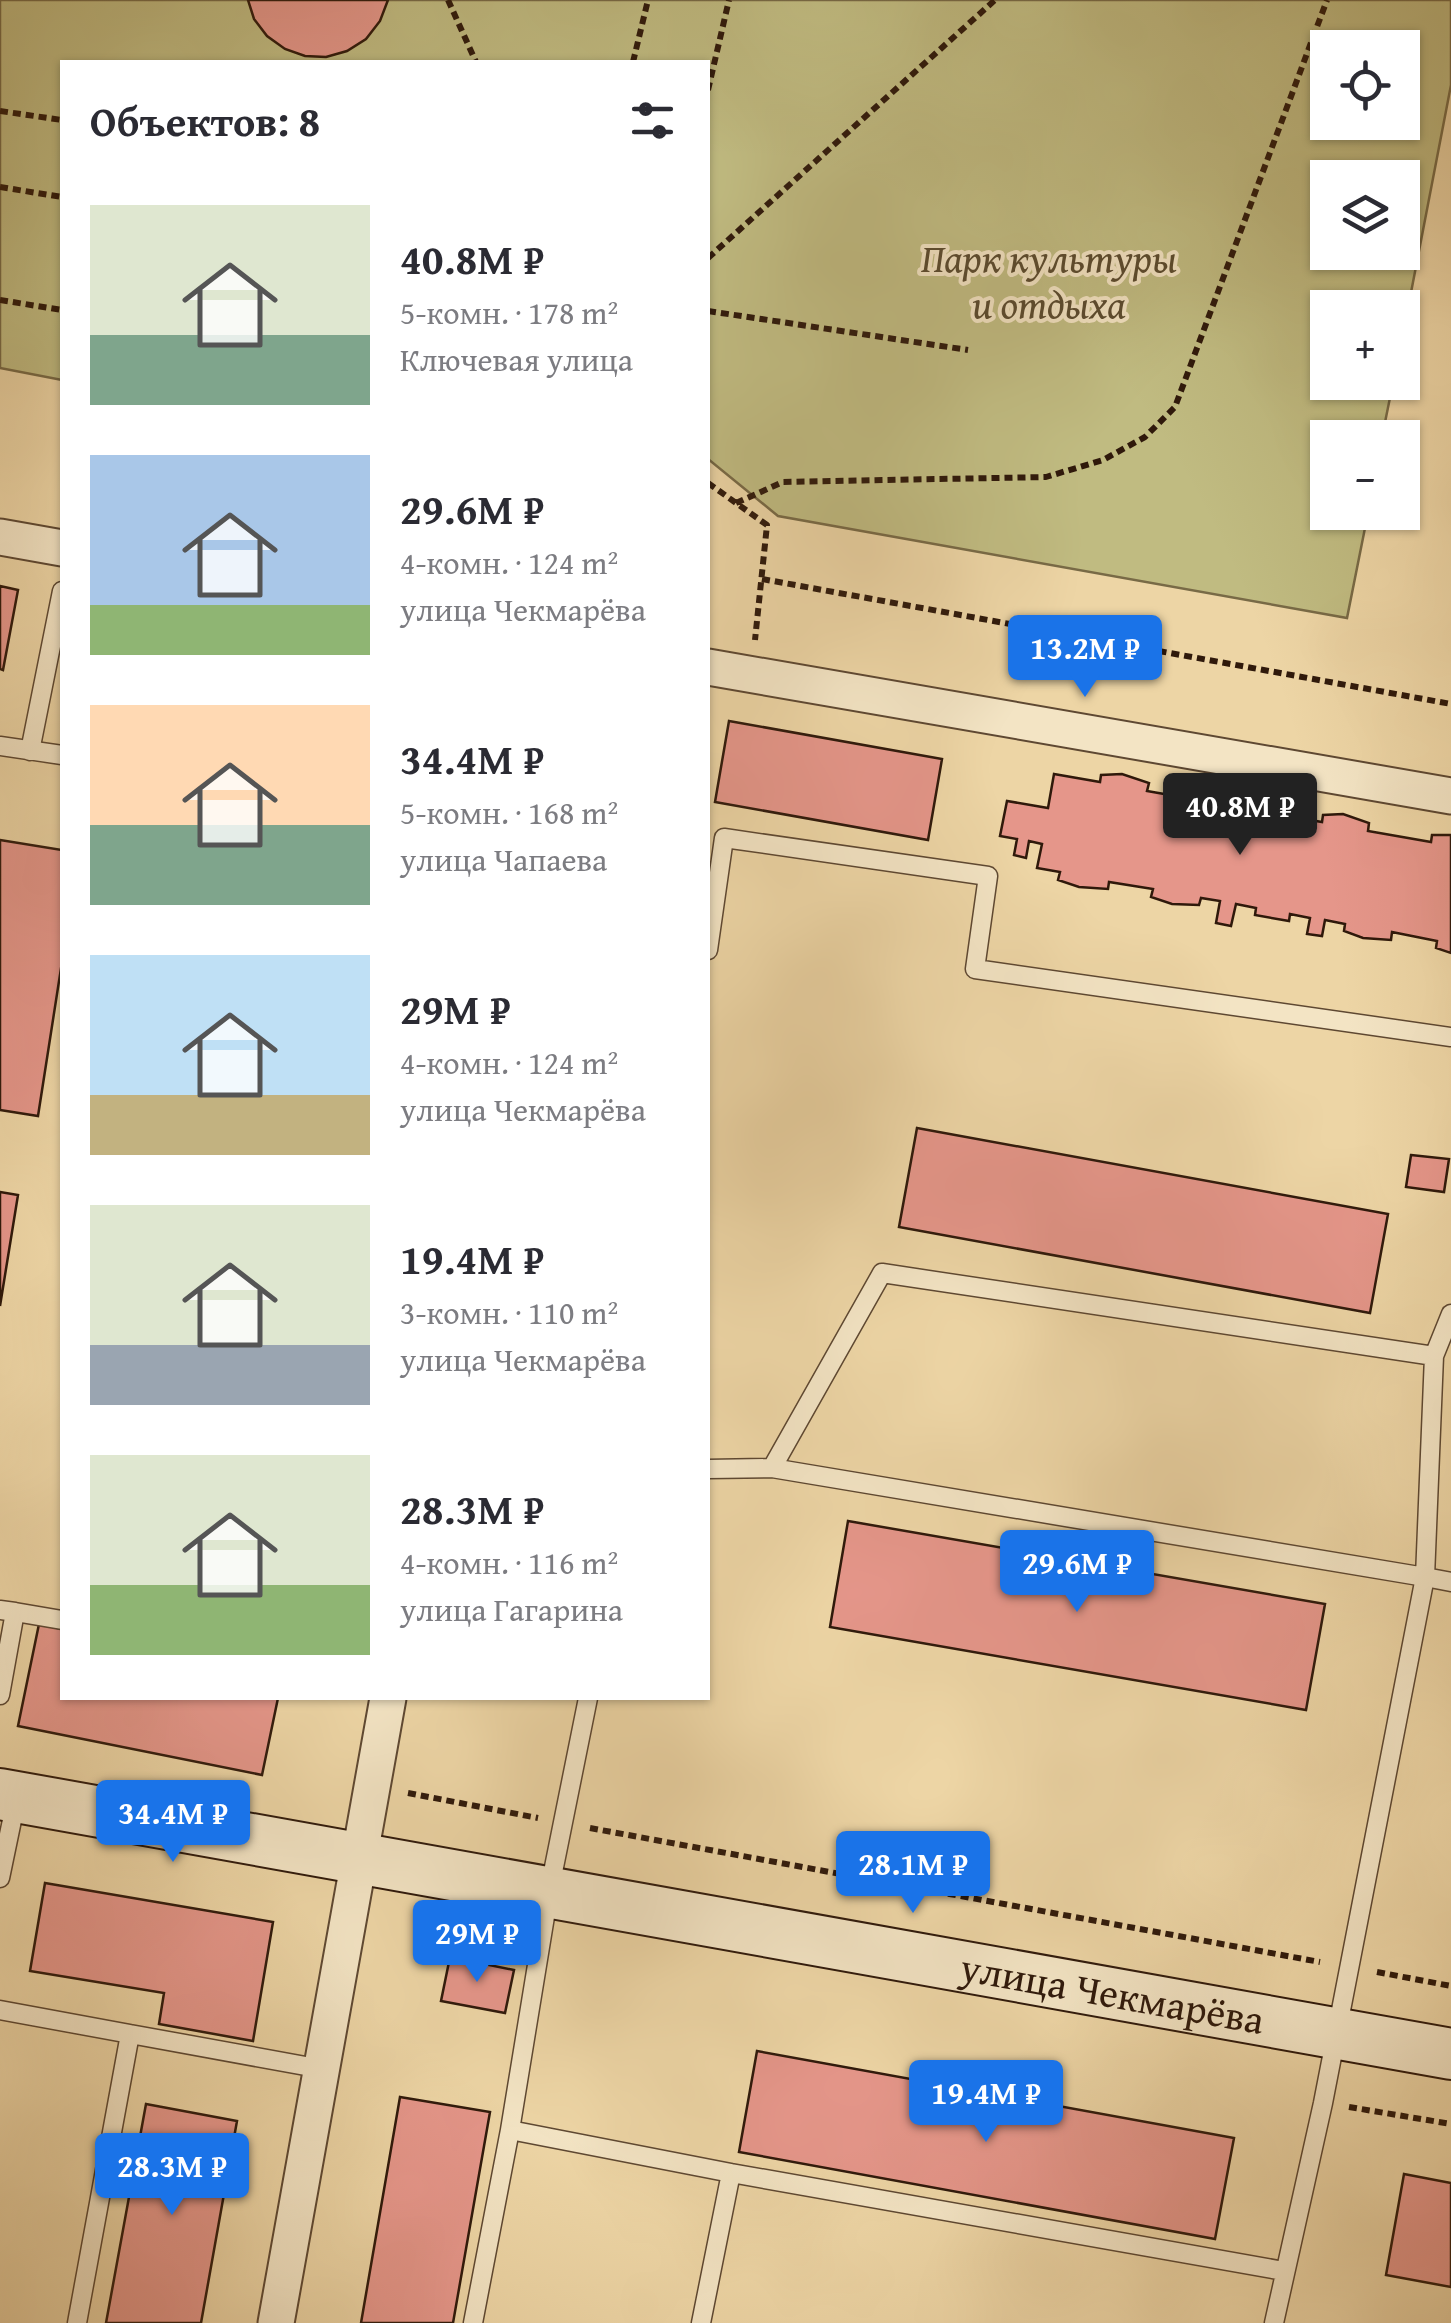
<!DOCTYPE html>
<html lang="ru">
<meta charset="utf-8">
<style>
:root{--surface:#fff;--page:#f2f2f3;--text:#2b2b33;--muted:#7c7c81;--accent:#1a73e8}
body{margin:0;font-family:"Gentium Book Plus",serif;background:var(--page);color:var(--text);height:100vh;display:flex;flex-direction:column;font-size:38px;white-space:nowrap}
*{box-sizing:border-box;margin:0}
p{font-size:32px;color:var(--muted)}
.icon{flex:none;width:55px;height:55px;fill:none;stroke:currentColor;stroke-width:2;stroke-linecap:round;stroke-linejoin:round}
.map{position:relative;flex:1;overflow:hidden}
.drawer{position:absolute;left:60px;top:60px;width:650px;height:1640px;display:flex;flex-direction:column;background:var(--surface);border-radius:0px;box-shadow:0 2px 8px #0004}
.drawer>*{flex:none}
.controls{position:absolute;left:1310px;top:30px;display:grid;gap:20px}
.controls a{display:grid;place-items:center;width:110px;height:110px;border-radius:0px;background:var(--surface);box-shadow:0 2px 8px #0004;font-size:50px}
.price{position:absolute;translate:-50% -85px;padding:0 22px;border-radius:10px;background:var(--accent);color:#fff;font-size:32px;line-height:65px;filter:drop-shadow(0 2px 5px #0008)}
.price::after{content:'';position:absolute;left:50%;top:60px;width:30px;height:22px;margin-left:-15px;background:inherit;clip-path:polygon(0 0,100% 0,50% 100%)}
.price.selected{background:#222;color:#fff}
ul{padding:0;list-style:none}
li{display:flex;align-items:center;gap:30px;height:250px;padding:0 30px}
li span{display:grid;place-items:center;flex:none;width:280px;height:200px;border-radius:0px;color:#555}
li>.icon{margin-inline-start:auto}
span .icon{width:120px;height:120px;fill:#fffc;stroke-width:1}
li b{font-size:42px}
h2{display:flex;justify-content:space-between;align-items:center;height:120px;padding:0 30px;font-size:42px}
.map>svg:first-child{display:block}
</style>
<div class="map">
<svg width="1451" height="2323" viewBox="0 0 1451 2323">
<rect width="100%" height="100%" fill="#edd5a5"/>
<filter id="stains"><feTurbulence type="fractalNoise" baseFrequency=".002" numOctaves="4"/><feColorMatrix values="0 0 0 0 .2 0 0 0 0 .09 0 0 0 0 .02 0 0 0 .5 -.17"/></filter>
<radialGradient id="worn" r=".72"><stop offset=".6" stop-color="#630" stop-opacity="0"/><stop offset="1" stop-color="#630" stop-opacity=".3"/></radialGradient>
<path fill="#c0bb81" stroke="#786a46" stroke-width="2.5" fill-rule="evenodd" d="M0,0H1451V85L1403,334L1402,308H1328V382L1393,383L1382,437L1328,438V512L1368,513L1347,618L778,516L708,459V62H62V380L0,368ZM1328,48H1402V122H1328ZM1328,178H1402V252H1328Z"/>
<path fill="#e5968a" stroke="#2f190b" stroke-width="2.5" d="M248,0H388L380,21L366,39L347,51L326,57L305,56L285,49L267,36L254,19Z
M0,586L18,590L3,670L0,669Z
M729,721L942,759L928,840L715,802Z
M1054,774L1100,782L1101,775L1122,774L1149,783L1147,791L1210,802L1211,795L1232,794L1259,803L1257,811L1322,822L1323,815L1343,814L1369,823L1368,831L1431,842L1432,835H1451V953L1436,948L1437,941L1392,932L1391,940L1363,938L1344,931L1345,924L1325,920L1322,936L1307,934L1310,918L1290,914L1289,921L1255,915L1256,908L1236,904L1231,926L1216,923L1220,901L1201,898L1199,905L1172,904L1151,897L1153,889L1109,882L1108,889L1079,887L1058,880L1060,872L1037,868L1042,844L1029,841L1026,858L1014,855L1017,839L1000,836L1007,801L1048,808Z
M0,840L62,850V962L38,1116L0,1110Z
M917,1128L1388,1214L1370,1313L899,1227Z
M1411,1155L1449,1159L1444,1192L1406,1187Z
M0,1192L18,1195L0,1306Z
M848,1521L1325,1604L1306,1710L830,1627Z
M39,1624L62,1629V1698H278L262,1775L18,1726Z
M45,1883L273,1922L253,2041L159,2024L164,1993L30,1971Z
M450,1957L514,1970L505,2013L441,2001Z
M757,2051L1234,2138L1215,2239L739,2152Z
M400,2097L490,2112L453,2323H361Z
M146,2104L237,2121L201,2323H106Z
M1404,2174L1451,2183V2287L1386,2275Z"/>
<g fill="none" stroke-linecap="round" stroke-linejoin="round">
<defs>
<path id="service" d="M0,746L62,755
M30,751L62,591
M708,950L724,838L988,876L975,969L1451,1037
M1434,1356L1451,1314
M708,1469L772,1468L1425,1577L1434,1356L882,1273L772,1468
M0,1610L15,1612L0,1695
M15,1612L62,1620
M0,1878L16,1801
M0,2010L130,2034
M510,2130L549,1892L588,1698
M77,2323L130,2034L322,2069
M473,2323L510,2130L731,2173
M701,2323L731,2173L1284,2271
M1274,2323L1323,2103L1425,1577L1451,1582"/>
<path id="minor" d="M0,537L62,548
M708,667L1451,796
M276,2323L388,1698"/>
<g id="secondary">
<path id="s1" d="M0,1794L1451,2054"/>
</g>
</defs>
<use href="#service" stroke="#5e4832" stroke-width="21"/>
<use href="#minor" stroke="#5e4832" stroke-width="39"/>
<use href="#secondary" stroke="#2f190b" stroke-width="54"/>
<path stroke="#2f190b" stroke-width="6" stroke-dasharray="8 5" stroke-linecap="butt" d="M448,0L476,62
M633,62L648,0
M708,90L729,0
M0,111L62,120
M0,187L62,197
M708,258L995,0
M0,300L62,310
M708,311L968,350
M708,483L767,525L755,640
M736,503L783,482L1046,477L1103,460L1145,437L1175,407L1327,0
M762,579L1451,704
M408,1793L538,1818
M590,1828L1320,1962
M1377,1972L1451,1986
M1349,2107L1451,2124"/>
<use href="#service" stroke="#f3e4c4" stroke-width="18"/>
<use href="#minor" stroke="#f3e4c4" stroke-width="35"/>
<use href="#secondary" stroke="#f3e4c4" stroke-width="50"/>
</g>
<g text-anchor="middle" stroke-width="8" stroke-linejoin="round" paint-order="stroke">
<g font-size="40" font-style="italic" fill="#5a4a2e" stroke="#f3e4c4">
<text x="1049" y="272">Парк культуры<tspan x="1049" dy="46">и отдыха</tspan></text>
</g>
<g font-size="40" fill="#2f190b" stroke="#f3e4c4">
<text dy="14" stroke="none"><textPath href="#s1" startOffset="1130">улица Чекмарёва</textPath></text>
</g>
</g>
<rect width="100%" height="100%" filter="url(#stains)"/>
<rect width="100%" height="100%" fill="url(#worn)"/>
</svg>
<div class="controls">
<a><svg class="icon" aria-label="locate" viewBox="0 0 24 24"><circle cx="12" cy="12" r="6"/><path d="M12 2v4M12 18v4M2 12h4M18 12h4"/></svg></a>
<a><svg class="icon" aria-label="layers" viewBox="0 0 24 24"><path d="M12 4l9 5-9 5-9-5zM3 14l9 5 9-5"/></svg></a>
<a>+</a>
<a>−</a>
</div>
<b class="price" style="left:1085px;top:700px">13.2M ₽</b>
<b class="price selected" style="left:1240px;top:858px">40.8M ₽</b>
<b class="price" style="left:1077px;top:1615px">29.6M ₽</b>
<b class="price" style="left:173px;top:1865px">34.4M ₽</b>
<b class="price" style="left:913px;top:1916px">28.1M ₽</b>
<b class="price" style="left:477px;top:1985px">29M ₽</b>
<b class="price" style="left:986px;top:2145px">19.4M ₽</b>
<b class="price" style="left:172px;top:2218px">28.3M ₽</b>
<section class="drawer">
<h2>Объектов: 8<svg class="icon" aria-label="filters" viewBox="0 0 24 24"><path d="M4 7h16M4 17h16"/><circle cx="9" cy="7" r="2"/><circle cx="15" cy="17" r="2"/></svg></h2>
<ul>
<li><span style="background:linear-gradient(#dfe7d0 65%,#7fa58c 0)"><svg class="icon" aria-label="home" viewBox="0 0 24 24"><path d="M3 11l9-7 9 7M6 9v11h12V9"/></svg></span><div><b>40.8M ₽</b><p>5-комн. · 178 m²</p><p>Ключевая улица</p></div></li>
<li><span style="background:linear-gradient(#a9c7e8 75%,#8fb573 0)"><svg class="icon" aria-label="home" viewBox="0 0 24 24"><path d="M3 11l9-7 9 7M6 9v11h12V9"/></svg></span><div><b>29.6M ₽</b><p>4-комн. · 124 m²</p><p>улица Чекмарёва</p></div></li>
<li><span style="background:linear-gradient(#ffd9b3 60%,#7fa58c 0)"><svg class="icon" aria-label="home" viewBox="0 0 24 24"><path d="M3 11l9-7 9 7M6 9v11h12V9"/></svg></span><div><b>34.4M ₽</b><p>5-комн. · 168 m²</p><p>улица Чапаева</p></div></li>
<li><span style="background:linear-gradient(#bfe0f5 70%,#c2b280 0)"><svg class="icon" aria-label="home" viewBox="0 0 24 24"><path d="M3 11l9-7 9 7M6 9v11h12V9"/></svg></span><div><b>29M ₽</b><p>4-комн. · 124 m²</p><p>улица Чекмарёва</p></div></li>
<li><span style="background:linear-gradient(#dfe7d0 70%,#9aa5b1 0)"><svg class="icon" aria-label="home" viewBox="0 0 24 24"><path d="M3 11l9-7 9 7M6 9v11h12V9"/></svg></span><div><b>19.4M ₽</b><p>3-комн. · 110 m²</p><p>улица Чекмарёва</p></div></li>
<li><span style="background:linear-gradient(#dfe7d0 65%,#8fb573 0)"><svg class="icon" aria-label="home" viewBox="0 0 24 24"><path d="M3 11l9-7 9 7M6 9v11h12V9"/></svg></span><div><b>28.3M ₽</b><p>4-комн. · 116 m²</p><p>улица Гагарина</p></div></li>
</ul>
</section>
</div>
